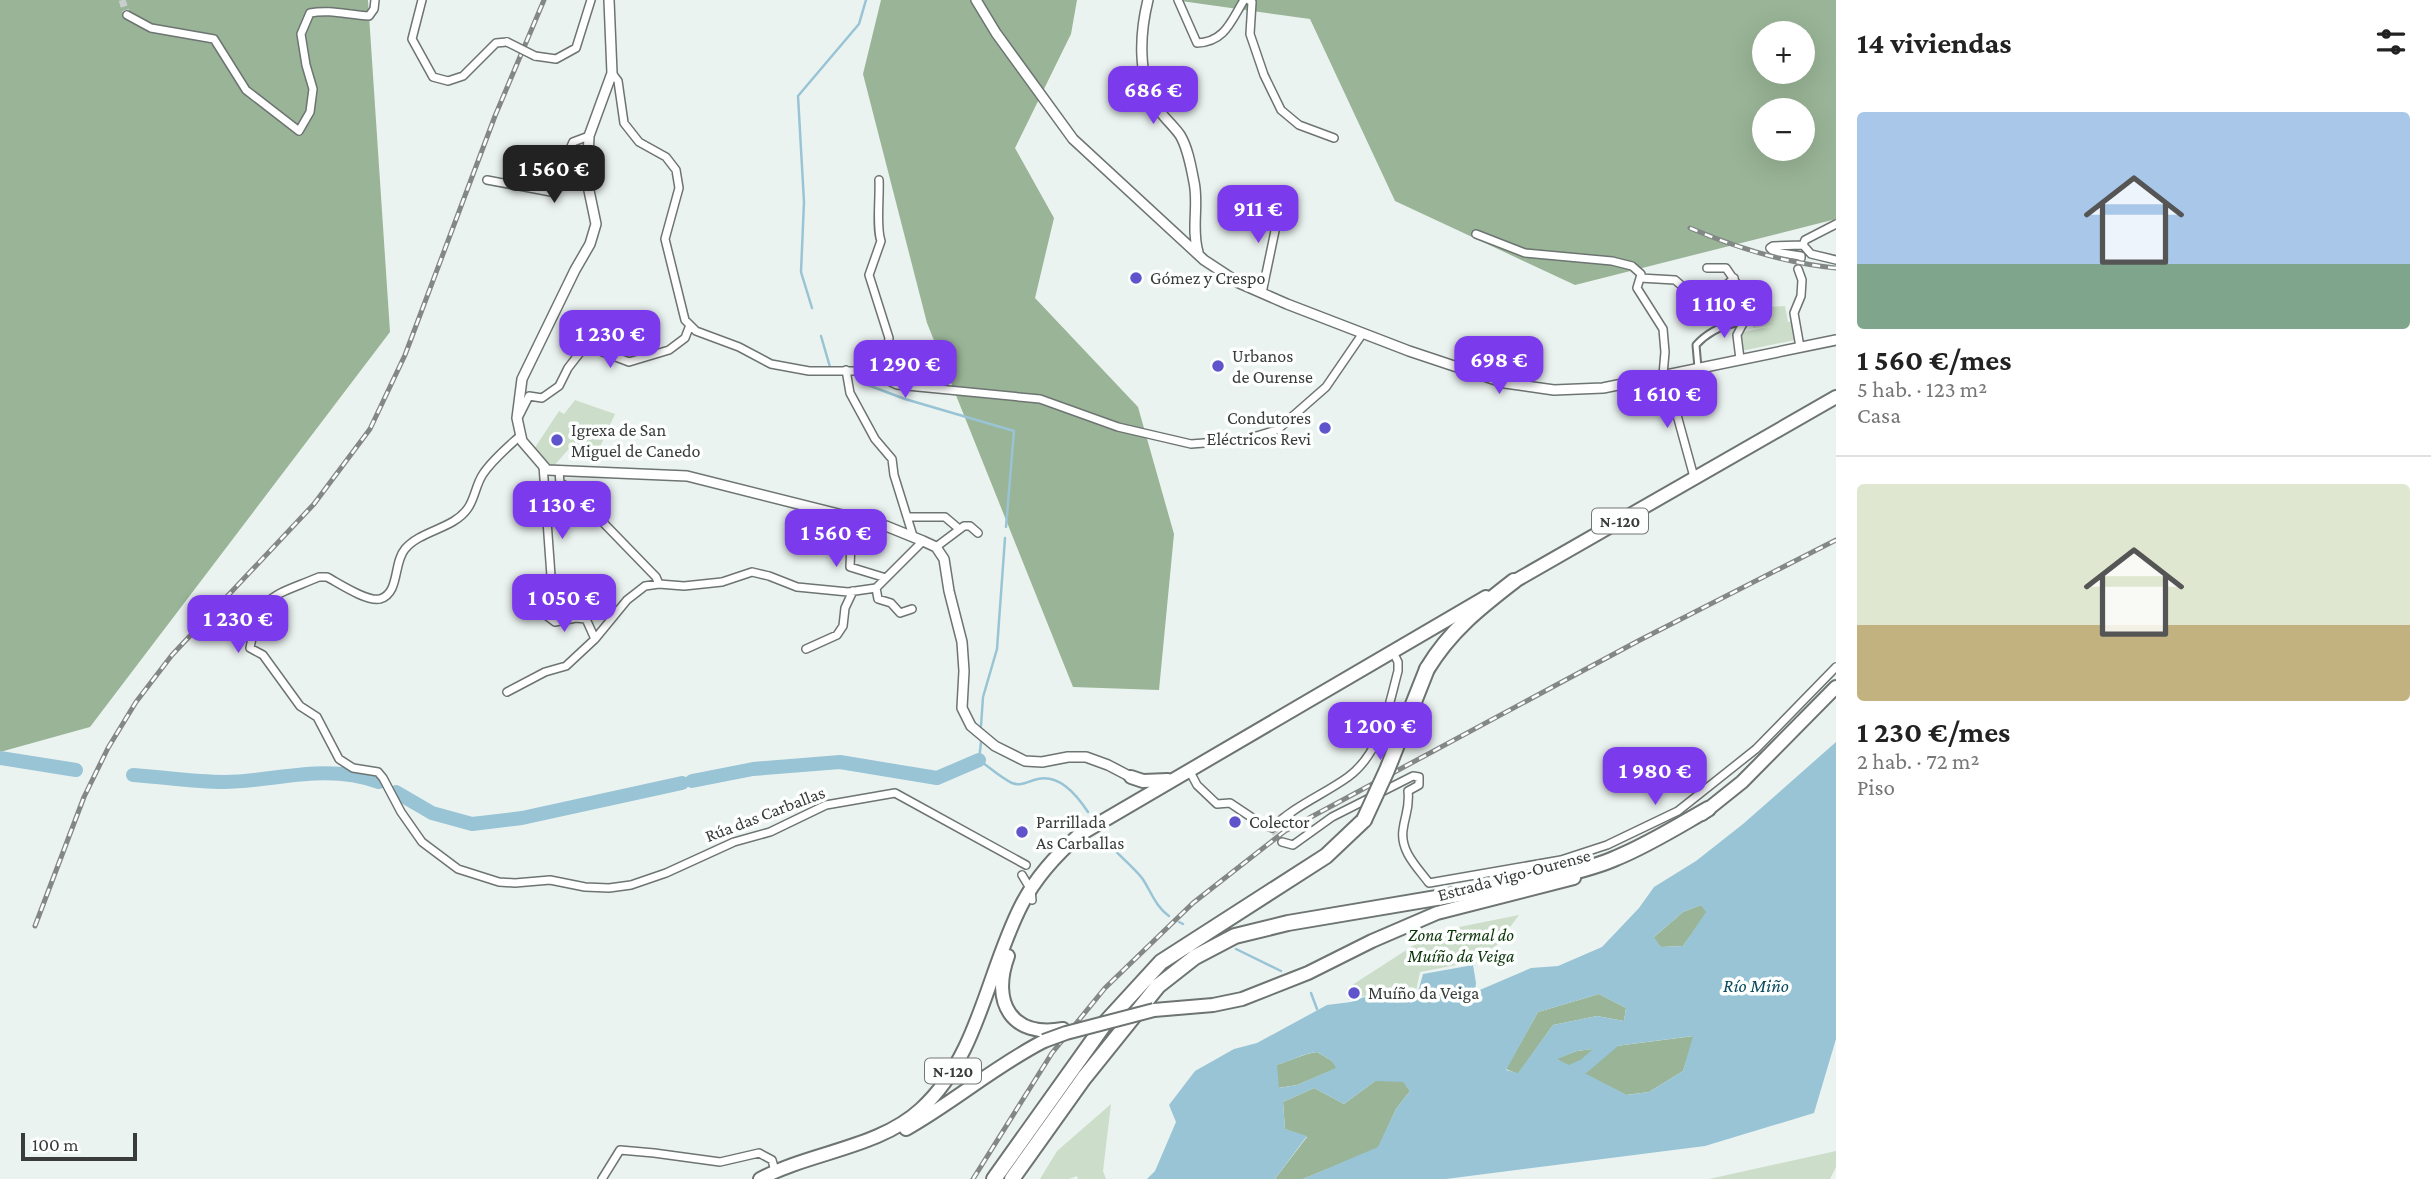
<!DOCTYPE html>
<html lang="es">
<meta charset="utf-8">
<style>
:root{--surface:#fff;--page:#f6f6f6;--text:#222;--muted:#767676;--line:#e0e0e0;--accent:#7c3aed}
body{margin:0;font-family:"Crimson Pro",serif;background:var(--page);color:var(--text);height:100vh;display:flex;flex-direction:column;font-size:26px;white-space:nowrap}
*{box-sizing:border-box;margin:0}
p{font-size:23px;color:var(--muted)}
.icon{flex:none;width:38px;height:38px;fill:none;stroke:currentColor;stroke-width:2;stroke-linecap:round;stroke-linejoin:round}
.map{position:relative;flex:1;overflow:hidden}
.details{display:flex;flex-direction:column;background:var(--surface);width:595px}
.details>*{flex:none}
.tools{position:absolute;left:1752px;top:21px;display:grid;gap:14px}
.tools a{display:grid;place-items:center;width:63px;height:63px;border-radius:50%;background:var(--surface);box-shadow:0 7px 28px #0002;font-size:35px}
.scale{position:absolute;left:21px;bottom:18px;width:116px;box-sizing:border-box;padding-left:7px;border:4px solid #393c3b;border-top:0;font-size:19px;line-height:24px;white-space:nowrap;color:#393c3b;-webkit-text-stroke:5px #fcfffe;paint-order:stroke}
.price{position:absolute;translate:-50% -60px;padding:0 16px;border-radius:14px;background:var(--accent);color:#fff;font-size:23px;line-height:46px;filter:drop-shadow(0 2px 4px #0008)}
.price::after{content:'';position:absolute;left:50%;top:42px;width:21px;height:16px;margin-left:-10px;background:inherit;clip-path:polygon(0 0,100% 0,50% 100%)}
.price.active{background:#222;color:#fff}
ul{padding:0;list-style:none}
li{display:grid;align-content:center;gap:14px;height:371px;padding:0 21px}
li+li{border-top:2px solid var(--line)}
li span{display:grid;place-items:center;height:217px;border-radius:7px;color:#555}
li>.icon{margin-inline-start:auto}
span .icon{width:126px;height:126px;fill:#fffc;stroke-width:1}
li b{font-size:30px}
h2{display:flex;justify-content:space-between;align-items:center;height:84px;padding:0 21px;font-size:30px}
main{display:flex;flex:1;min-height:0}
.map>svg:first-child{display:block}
</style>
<main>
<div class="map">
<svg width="1836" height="1179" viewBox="0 0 1836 1179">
<rect width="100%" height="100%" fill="#ebf3f1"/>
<path fill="#ccdec9" d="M1785,306L1788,322H1792L1795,340L1741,351L1739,338L1744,332L1772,326L1753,328L1750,308Z
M575,400L615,414L594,460L572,445L553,467L534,449L559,411L564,414Z
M1519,915L1497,945L1467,963L1420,972L1416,991L1409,999L1372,994L1348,1000L1346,989L1428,936L1449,929Z
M1111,1104L1103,1171L1106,1179H1078L1077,1176L1069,1179H1040L1057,1151Z
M1836,1151V1167L1830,1179H1709Z"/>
<path fill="#99b496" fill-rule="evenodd" d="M0,0H368L390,332L90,727L0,752Z
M881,0H1077L1071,34L1015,148L1054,218L1035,298L1138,407L1174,534L1159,690L1073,687L927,323L863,74Z
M1174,0H1836V219L1575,285L1395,201L1310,19ZM1764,33H1802V72H1764ZM1764,110H1802V149H1764Z
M1701,905L1707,912L1683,946L1661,947L1653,938L1683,912Z
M1599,994L1626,1008L1624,1021L1597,1016L1553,1025L1518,1074L1506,1069L1538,1012Z
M1694,1036L1683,1071L1649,1092L1626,1095L1556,1059L1577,1051Z
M1317,1052L1332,1061L1337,1068L1297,1085L1278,1088L1276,1065C1290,1061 1303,1054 1317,1052Z
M1375,1081H1403L1410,1091L1396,1109L1378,1148L1303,1179H1275L1307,1137L1285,1129L1283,1102L1314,1088L1344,1104Z"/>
<path fill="#98c4d5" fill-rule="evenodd" d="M1836,742V1039L1814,1113L1705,1146L1446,1179H1303L1378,1147L1396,1109L1410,1091L1403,1082L1375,1081L1344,1104L1314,1088L1283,1102L1285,1129L1307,1136L1275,1179H1147L1155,1171L1176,1122L1169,1105L1195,1071L1234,1049L1257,1043L1327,1005L1351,1002L1367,996L1411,1001L1418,992L1423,974L1473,965L1476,983L1475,992L1531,968L1558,966L1602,947L1639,908L1654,887L1696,861L1743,824ZM1701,905L1706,912L1683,946L1661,947L1654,937L1683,912ZM1599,994L1626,1008L1624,1021L1597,1016L1553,1025L1518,1073L1506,1070L1538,1012ZM1693,1036L1683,1071L1649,1092L1627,1095L1557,1059L1577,1051ZM1317,1052L1332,1061L1336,1068L1297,1085L1279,1088L1277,1065C1290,1061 1304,1053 1317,1052Z"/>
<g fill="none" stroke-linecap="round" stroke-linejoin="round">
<path stroke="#98c4d5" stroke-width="2.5" d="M812,308L801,272L804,202L798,96L859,24L866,0
M821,336L830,367
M865,384L905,399L1014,431L1006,527
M981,726L983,697L997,649L1005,538
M981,742L979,760C989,767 1001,778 1012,783C1021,786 1025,783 1034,780C1058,772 1076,794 1088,812
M1102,836C1114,852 1130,863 1142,878C1151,891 1155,906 1169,916
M1179,922L1183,924
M1236,949L1281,971
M1311,993L1317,1009"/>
<path stroke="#98c4d5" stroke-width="14" d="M0,758L76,770
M133,775C163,777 194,782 224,782C279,781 323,763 379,782
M692,781L753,769L840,762L937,778L979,760
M396,792L432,813L472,824L522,818L682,783
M1559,1077L1584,1066L1619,1036"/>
<path stroke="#c7cecd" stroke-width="7" stroke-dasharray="7 3.5" stroke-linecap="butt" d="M122,0L127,15
M1272,828L1282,842"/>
<defs>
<path id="pedestrian" d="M1698,368L1696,345C1706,334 1721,326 1736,323"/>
<path id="minor" d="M422,0L412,39L433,77L448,81L463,76L496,43L507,42
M1178,0L1197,43C1225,42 1231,21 1244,0
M1249,0L1252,2L1250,34L1264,75L1281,110L1299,125L1334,138
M127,15L151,28L214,39L246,90L299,131L310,112L313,89L306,65L301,34L310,13C330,9 348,15 369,16L374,9L375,0
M535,56L556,59L576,48L591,0
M612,73L618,81L624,123L639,142L666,157L676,170L679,188L665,239L685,320L696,331L739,347L771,364L809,371H868L897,385L1040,399L1118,427L1191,444L1243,440L1277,430L1326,387L1363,333
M487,180L551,192L573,142L589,136
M879,180C880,197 876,228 881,241L869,275L889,338L883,379
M1836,224L1805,240L1803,245L1811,254L1836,260
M1476,234L1525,253L1612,261L1632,266L1641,274L1640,278
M1801,258V256L1774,252L1770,248L1773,246L1803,245
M1707,268H1726L1739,287L1748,314L1737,335L1740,359
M1798,269L1802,280L1801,296L1794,313L1800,347
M1640,278L1675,280L1709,309L1741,324
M1640,278L1637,288L1663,329L1665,352L1663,375
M1262,293L1281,202
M1704,306L1734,278
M846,370L850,393L875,439L892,459L894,475L913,536
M1666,375L1694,477
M519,416L529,396L542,398L559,386L568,368L582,350L595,349L629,362L669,350L685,338L690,325
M521,435C508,447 493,459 483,474C476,484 475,498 468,508C454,529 421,530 405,549C393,563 400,593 380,599C367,602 340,584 327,577H319C272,597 260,593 250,648L263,655L300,706L317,717L339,759L353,768L378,772L383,778L401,812L422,842L458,869L499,882L515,883L550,880L585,887L609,888L631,885L666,873L734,842L770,832L826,805L895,793L1026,865
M543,465L551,576L547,616L555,622L576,618L586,619L595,639
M559,471L560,483L582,494L591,510L656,577L659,584
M852,517L850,567L886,578
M907,517H945L958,528
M936,547L964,526H970L978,533
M876,588L878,599L891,603L900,613L912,609
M806,649L837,635L843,626L845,608L853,591
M507,692L545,672L566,666L595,639L627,600L645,586L659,584L684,586L722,582L752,572L769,576L797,587L848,592L876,588L923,541
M1189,770L1197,785L1217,804L1230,803L1260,823L1272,828C1294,806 1323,795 1348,777C1381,753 1388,708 1398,671V662L1393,652
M1282,842L1293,845L1332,817L1413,776L1419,777V785L1408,791C1410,808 1405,814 1403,830C1400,851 1417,867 1429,883L1561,860L1607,845L1678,811L1756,749L1836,667
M1022,875L1031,890L1032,900
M602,1179L620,1150L654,1153L720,1162L759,1153L772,1160L775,1171"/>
<path id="tertiary" d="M609,0L612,73L589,136L587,181L596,224L590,244L575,270L522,379L517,418L522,441L547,470L687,476L886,526L923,541L936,547L944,559L949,591L962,642L964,671L962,708L971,726L995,746L1025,761L1042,762L1068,757H1086L1108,765L1131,777
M976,0L996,33L1073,139L1204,260L1239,283L1287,304L1409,351L1505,383L1554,390L1603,388L1836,340
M1148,0C1140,32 1137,76 1156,106C1162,116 1173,125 1180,135C1188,148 1191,167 1194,182C1199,205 1191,229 1198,252"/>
<path id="trunk" d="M1508,585L1836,397
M1131,777L1143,781L1168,780
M1702,814L1742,782L1836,687
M1008,956C991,1002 1011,1038 1063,1029
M1154,1010L1213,1005L1242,999L1308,973L1372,941L1437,913L1574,878
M906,1129C954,1102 995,1066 1044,1041
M760,1179C810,1152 879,1148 921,1109C979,1056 987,971 1022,904C1036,877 1056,855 1079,835L1486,597"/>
<path id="motorway" d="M1427,669C1450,631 1479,608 1514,581
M994,1179L1106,1022L1161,962L1326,856L1364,820
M1012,1179L1084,1078L1158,986L1195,957L1235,936L1288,923L1537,881C1564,874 1592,869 1616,858C1648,845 1678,826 1708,809"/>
</defs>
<use href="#pedestrian" stroke="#6d7472" stroke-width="9"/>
<use href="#minor" stroke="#6d7472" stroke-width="10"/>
<use href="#tertiary" stroke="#6d7472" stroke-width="12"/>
<use href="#trunk" stroke="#6d7472" stroke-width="16"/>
<use href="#motorway" stroke="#6d7472" stroke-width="18"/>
<use href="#pedestrian" stroke="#fff" stroke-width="5"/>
<use href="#minor" stroke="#fff" stroke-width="7"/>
<use href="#tertiary" stroke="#fff" stroke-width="9"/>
<use href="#trunk" stroke="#fff" stroke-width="12"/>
<use href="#motorway" stroke="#fff" stroke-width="14"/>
<defs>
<path id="rail" d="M1690,228C1737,248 1785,263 1836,268
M35,926L84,797L108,748L136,702L172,655L314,504L370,429L405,355L495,116L544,0
M973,1179L1052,1053L1105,988L1193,903L1285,831L1638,641L1836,540"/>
</defs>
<use href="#rail" stroke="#838887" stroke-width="5"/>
<use href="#rail" stroke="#fcfffe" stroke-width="2.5" stroke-dasharray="8" stroke-linecap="butt"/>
<defs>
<path id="minor-bridge" d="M507,42L535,56"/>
<path id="trunk-bridge" d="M1044,1041L1066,1033L1154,1010"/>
<path id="motorway-bridge" d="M1364,820L1387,770L1427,669"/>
</defs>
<use href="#minor-bridge" stroke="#6d7472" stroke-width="10" stroke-linecap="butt"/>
<use href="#trunk-bridge" stroke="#6d7472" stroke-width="16" stroke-linecap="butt"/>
<use href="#motorway-bridge" stroke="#6d7472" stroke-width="18" stroke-linecap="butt"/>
<use href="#minor-bridge" stroke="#fff" stroke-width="7"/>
<use href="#trunk-bridge" stroke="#fff" stroke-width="12"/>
<use href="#motorway-bridge" stroke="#fff" stroke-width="14"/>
</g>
<g fill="#6054cd" stroke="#fcfffe" stroke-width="2.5">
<circle cx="1136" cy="278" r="7"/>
<circle cx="1218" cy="366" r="7"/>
<circle cx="1325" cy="428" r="7"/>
<circle cx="557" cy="440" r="7"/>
<circle cx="1235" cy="822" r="7"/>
<circle cx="1022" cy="832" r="7"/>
<circle cx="1354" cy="993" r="7"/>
</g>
<g text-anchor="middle" stroke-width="7" stroke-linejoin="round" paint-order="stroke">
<g fill="#fcfffe" stroke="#747676" stroke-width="2">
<rect x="1592" y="508.5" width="56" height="25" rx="5"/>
<rect x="925" y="1058.5" width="56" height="25" rx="5"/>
</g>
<g font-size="16" font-weight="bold" fill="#393c3b">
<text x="1620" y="527">N-120</text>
<text x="953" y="1077">N-120</text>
</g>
<g font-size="18" fill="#393c3b" stroke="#fcfffe" text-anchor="start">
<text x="1150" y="284">Gómez y Crespo</text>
<text x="1232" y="362">Urbanos<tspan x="1232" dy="21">de Ourense</tspan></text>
<text x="1311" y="424" text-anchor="end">Condutores<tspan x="1311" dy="21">Eléctricos Revi</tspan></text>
<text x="571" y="436">Igrexa de San<tspan x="571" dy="21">Miguel de Canedo</tspan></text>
<text x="1036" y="828">Parrillada<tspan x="1036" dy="21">As Carballas</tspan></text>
<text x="1249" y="828">Colector</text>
<text x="1368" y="999">Muíño da Veiga</text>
</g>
<g font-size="18" fill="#393c3b" stroke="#fcfffe">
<text transform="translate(765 814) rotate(-21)" y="6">Rúa das Carballas</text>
<text transform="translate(1514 875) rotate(-15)" y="6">Estrada Vigo-Ourense</text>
</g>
<g font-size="18" font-style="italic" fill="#0b3308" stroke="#fcfffe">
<text x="1461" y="941">Zona Termal do<tspan x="1461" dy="21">Muíño da Veiga</tspan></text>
</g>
<g font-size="19" font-style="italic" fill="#0a495b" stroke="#fcfffe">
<text x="1756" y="992">Río Miño</text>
</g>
</g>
</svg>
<div class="tools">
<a>+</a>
<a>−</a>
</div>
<div class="scale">100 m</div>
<b class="price" style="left:1153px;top:126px">686 €</b>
<b class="price active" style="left:554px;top:205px">1 560 €</b>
<b class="price" style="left:1258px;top:245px">911 €</b>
<b class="price" style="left:1724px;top:340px">1 110 €</b>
<b class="price" style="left:610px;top:370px">1 230 €</b>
<b class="price" style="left:1499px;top:396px">698 €</b>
<b class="price" style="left:905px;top:400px">1 290 €</b>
<b class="price" style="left:1667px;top:430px">1 610 €</b>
<b class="price" style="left:562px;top:541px">1 130 €</b>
<b class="price" style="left:836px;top:569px">1 560 €</b>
<b class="price" style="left:564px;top:634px">1 050 €</b>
<b class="price" style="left:238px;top:655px">1 230 €</b>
<b class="price" style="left:1380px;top:762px">1 200 €</b>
<b class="price" style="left:1655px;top:807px">1 980 €</b>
</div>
<section class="details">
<h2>14 viviendas<svg class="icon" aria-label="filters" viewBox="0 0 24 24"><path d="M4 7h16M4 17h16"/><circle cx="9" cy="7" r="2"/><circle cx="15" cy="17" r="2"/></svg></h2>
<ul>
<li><span style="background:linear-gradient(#a9c7e8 70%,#7fa58c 0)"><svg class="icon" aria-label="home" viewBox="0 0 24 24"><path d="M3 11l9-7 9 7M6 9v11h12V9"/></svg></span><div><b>1 560 €/mes</b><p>5 hab. · 123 m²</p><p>Casa</p></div></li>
<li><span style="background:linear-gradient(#dfe7d0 65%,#c2b280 0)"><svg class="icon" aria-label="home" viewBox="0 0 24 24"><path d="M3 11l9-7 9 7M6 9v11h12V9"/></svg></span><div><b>1 230 €/mes</b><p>2 hab. · 72 m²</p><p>Piso</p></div></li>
</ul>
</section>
</main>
